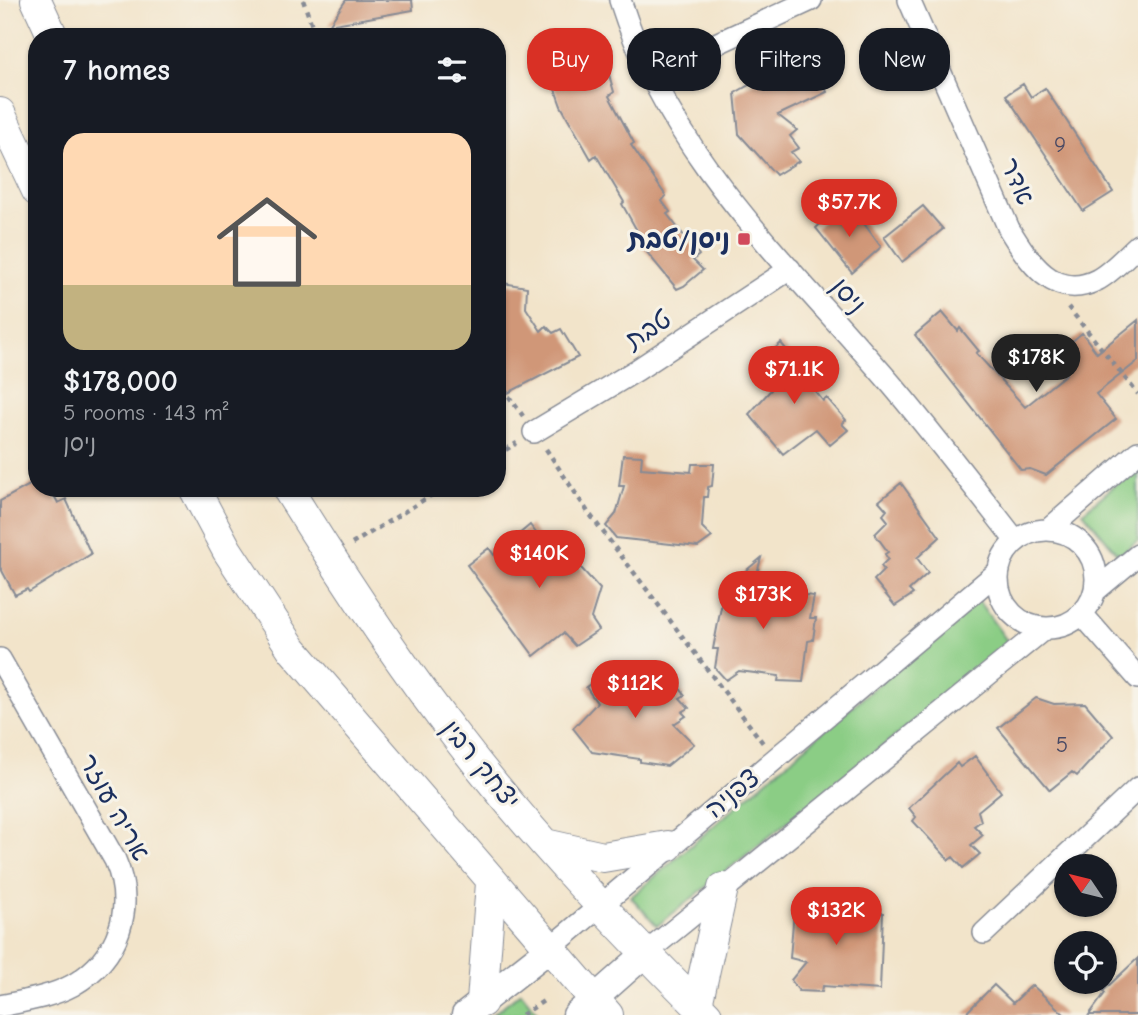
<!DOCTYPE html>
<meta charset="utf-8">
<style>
:root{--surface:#171b24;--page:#242831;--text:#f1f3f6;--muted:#9ea1a6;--line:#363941;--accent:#d93025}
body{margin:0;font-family:"Comic Neue","Playpen Sans Hebrew",sans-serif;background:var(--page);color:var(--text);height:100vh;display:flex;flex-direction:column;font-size:26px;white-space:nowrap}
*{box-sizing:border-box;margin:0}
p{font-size:23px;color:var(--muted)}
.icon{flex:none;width:38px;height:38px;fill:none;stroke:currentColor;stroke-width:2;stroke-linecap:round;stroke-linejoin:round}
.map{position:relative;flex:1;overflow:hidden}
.details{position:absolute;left:28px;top:28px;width:478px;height:469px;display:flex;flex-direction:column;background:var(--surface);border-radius:28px;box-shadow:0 2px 5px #0004}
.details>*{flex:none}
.guide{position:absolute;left:527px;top:28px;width:506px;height:63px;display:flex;gap:14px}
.needle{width:46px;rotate:305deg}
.buttons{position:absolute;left:1054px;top:854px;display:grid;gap:14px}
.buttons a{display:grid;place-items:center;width:63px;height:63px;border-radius:50%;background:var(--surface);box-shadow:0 2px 5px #0004;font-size:35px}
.price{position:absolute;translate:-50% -60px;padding:0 16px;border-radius:24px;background:var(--accent);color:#fff;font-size:23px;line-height:46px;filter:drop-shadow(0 2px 4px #0008)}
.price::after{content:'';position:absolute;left:50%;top:42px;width:21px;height:16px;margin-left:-10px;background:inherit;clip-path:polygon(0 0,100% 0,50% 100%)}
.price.on{background:#222;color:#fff}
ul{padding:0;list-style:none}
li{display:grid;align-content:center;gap:14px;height:371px;padding:0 35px}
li+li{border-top:2px solid var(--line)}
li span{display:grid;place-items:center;height:217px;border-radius:21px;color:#555}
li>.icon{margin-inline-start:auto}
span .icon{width:126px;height:126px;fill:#fffc;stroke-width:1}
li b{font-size:30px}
h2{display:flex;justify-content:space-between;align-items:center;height:84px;padding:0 35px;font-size:30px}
.chip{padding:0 24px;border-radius:28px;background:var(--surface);box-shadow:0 2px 5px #0004;font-size:24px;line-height:63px}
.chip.on{background:var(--accent);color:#fff}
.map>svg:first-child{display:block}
</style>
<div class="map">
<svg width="1138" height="1015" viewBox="0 0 1138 1015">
<rect width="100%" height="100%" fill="#f7f3e8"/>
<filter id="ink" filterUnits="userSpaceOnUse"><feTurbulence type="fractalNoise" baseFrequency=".0143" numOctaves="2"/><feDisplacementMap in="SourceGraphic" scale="14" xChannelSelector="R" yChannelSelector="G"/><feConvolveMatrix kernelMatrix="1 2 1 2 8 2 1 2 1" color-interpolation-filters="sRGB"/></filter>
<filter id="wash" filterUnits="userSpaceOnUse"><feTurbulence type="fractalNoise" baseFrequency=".00686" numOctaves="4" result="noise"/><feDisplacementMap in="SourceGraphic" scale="28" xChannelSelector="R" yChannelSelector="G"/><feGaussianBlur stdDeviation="1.57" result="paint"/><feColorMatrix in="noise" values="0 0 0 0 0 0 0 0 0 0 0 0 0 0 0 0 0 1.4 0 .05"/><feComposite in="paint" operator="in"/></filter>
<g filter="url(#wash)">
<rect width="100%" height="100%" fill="#f2e4ca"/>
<path fill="#8bcd85" stroke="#537e72" stroke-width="2" d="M1138,466V540L1119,556L1083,512Z
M977,599L1010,645L657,926L631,897Z
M521,992L539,1015H492Z"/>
<g id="blocks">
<path fill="#d09778" d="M346,0H412L413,10L329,25Z
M571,37L586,67L598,60L603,70L607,68L614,92L609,96L634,143L631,145L666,196L662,201L670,212L667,214L699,255L693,260L703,270L684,286L677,289L636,239L640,236L622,204L624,202L596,155L591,159L561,106L551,78L548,80L538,54Z
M805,53L808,68L816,66L827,92L778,115L797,130L790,136L799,148L791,152L799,161L776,175L739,134L735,93Z
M1023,84L1031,97L1045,88L1113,192L1083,211L1006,95Z
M923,206L943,229L902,262L884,237Z
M836,209L844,218L854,210L881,247L852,273L816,228Z
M497,282L527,287L526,308L541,331L546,326L553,333L561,329L578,357L508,393L497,375V329L503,315L497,311Z
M942,312L958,331L960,328L979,351L976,353L1025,407L1066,374L1054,360L1067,342L1069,344L1082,333L1097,353L1138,320V361L1096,394L1116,419L1046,475L1030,469L1021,470L915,335Z
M781,343L804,371L800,373L823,401L827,398L846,420L842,424L848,430L830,445L816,429L783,454L749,414L771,390L768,386L773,382L766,372L771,366L765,358Z
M623,455L642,456L641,468L691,472L692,464H714L712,486L708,487L707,497H704L702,527L712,537L698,547L616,538L606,526L616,514L624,486H619Z
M37,481V488H50L58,503L66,499L91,554L29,592L27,589L15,595L0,567V501Z
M901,483L940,537L917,558L928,573L909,590L913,594L895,606L874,580L884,570L881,566L888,559L885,554L888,552L875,534L888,521L883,515L887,510L879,501Z
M530,525L547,547L555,539L600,589L591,618L599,630L575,646L563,633L534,656L467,565L489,548L494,555Z
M761,558L753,589L814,596L810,618H816L813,640L808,641L803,682L778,681L779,676L739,671L726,680L715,668L718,649H713L722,602H726L729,585Z
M617,665L632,685L656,688L670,676L685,695L680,698L689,708L682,712L686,716L674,724L694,744L667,766L640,762V759L592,752L573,728L597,703L586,687Z
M1036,698L1054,704L1085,703L1113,736L1077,776L1072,772L1050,790L998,728Z
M975,756L1001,792L978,811L981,821L974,826L983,835L971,845L980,854L963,868L953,857L949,860L913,821L916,817L909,808L957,763L960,767Z
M803,901L840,904L842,911L883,913L880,990L823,986L822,992L799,991L791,980L806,962L790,958L794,911Z
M1138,958V1015H1089L1105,993L1103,991Z
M994,985L1013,1003L1032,985L1065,1015H964Z"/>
</g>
</g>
<g filter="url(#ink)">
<use href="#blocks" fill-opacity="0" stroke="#868a94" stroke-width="2"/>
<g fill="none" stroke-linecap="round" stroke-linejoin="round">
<defs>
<path id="minor" d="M620,0C670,159 793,268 897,391C938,440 977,491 1016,541
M909,0L1009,229C1028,260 1054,302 1097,280C1111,273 1126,256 1138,245
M651,74L811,0
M534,432L637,370L790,269
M998 579a49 49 0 1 1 98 0a49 49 0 1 1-98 0Z
M1048,530L1138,452
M1095,591L1138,555
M1082,614L1138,678
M0,659L115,860C136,908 119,958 73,985C51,997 24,1001 0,1006
M984,933L1138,788
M549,949L999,571
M647,952L1044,629"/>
<path id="tertiary" d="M465,1015L549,949
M576,1015L647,952"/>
<path id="secondary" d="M36,0L53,37
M0,113L37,191
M194,488L227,550L292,649L608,1015
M287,488C341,575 398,662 461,743C535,839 621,929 707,1015
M545,844L603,857L668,846
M482,1002L491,883
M697,1005L723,888"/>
</defs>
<use href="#minor" stroke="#868a94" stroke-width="24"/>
<use href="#tertiary" stroke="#868a94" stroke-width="29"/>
<use href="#secondary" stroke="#868a94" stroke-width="32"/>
<path stroke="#868a94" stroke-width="4.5" stroke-dasharray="5 5" stroke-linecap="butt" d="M303,0L316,37
M1068,307L1138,394
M497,380L523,416
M546,449L588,512L763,743
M497,455L517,443
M352,544L443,488
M522,1015L545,1000"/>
<use href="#minor" stroke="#fff" stroke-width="21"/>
<use href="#tertiary" stroke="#fff" stroke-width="26"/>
<use href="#secondary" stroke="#fff" stroke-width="30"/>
</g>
</g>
<rect fill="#d1495b" stroke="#f7f3e8" stroke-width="2.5" x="737" y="232" width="14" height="14" rx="3.5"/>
<g text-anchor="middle" stroke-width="6" stroke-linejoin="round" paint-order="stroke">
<g font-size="23" fill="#484964">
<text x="1060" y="152">9</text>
<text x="1062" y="752">5</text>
</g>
<g font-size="26" fill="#1b2f5e" stroke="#f7f3e8">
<text transform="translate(1018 181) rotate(66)" y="9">אדר</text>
<text transform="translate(849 295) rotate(49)" y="9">ניסן</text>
<text transform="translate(648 329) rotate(-33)" y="9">טבת</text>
<text transform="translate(481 764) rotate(51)" y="9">יצחק רבין</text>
<text transform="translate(732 793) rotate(-40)" y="9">צפניה</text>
<text transform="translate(115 807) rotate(61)" y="9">אריה עוזר</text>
</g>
<g font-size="26" font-weight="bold" fill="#1b2f5e" stroke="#f7f3e8" text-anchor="end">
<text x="730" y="248">ניסן/טבת</text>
</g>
</g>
</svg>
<div class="buttons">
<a><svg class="needle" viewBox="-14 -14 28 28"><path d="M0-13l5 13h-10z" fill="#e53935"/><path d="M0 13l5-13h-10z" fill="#9ea1a6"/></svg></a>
<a><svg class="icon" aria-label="locate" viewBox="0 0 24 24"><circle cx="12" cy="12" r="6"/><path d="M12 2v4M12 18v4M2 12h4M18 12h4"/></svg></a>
</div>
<b class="price" style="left:849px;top:239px">$57.7K</b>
<b class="price on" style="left:1036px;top:394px">$178K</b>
<b class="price" style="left:794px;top:406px">$71.1K</b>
<b class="price" style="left:539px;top:590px">$140K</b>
<b class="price" style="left:763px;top:631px">$173K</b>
<b class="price" style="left:635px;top:720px">$112K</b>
<b class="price" style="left:836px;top:947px">$132K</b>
<div class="guide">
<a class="chip on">Buy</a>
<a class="chip">Rent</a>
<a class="chip">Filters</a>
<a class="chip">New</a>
</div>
<section class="details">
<h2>7 homes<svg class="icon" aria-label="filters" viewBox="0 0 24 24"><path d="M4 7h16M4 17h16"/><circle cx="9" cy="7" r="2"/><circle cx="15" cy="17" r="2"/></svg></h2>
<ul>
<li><span style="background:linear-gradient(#ffd9b3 70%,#c2b280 0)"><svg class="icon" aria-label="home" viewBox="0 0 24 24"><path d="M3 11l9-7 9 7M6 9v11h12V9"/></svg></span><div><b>$178,000</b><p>5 rooms · 143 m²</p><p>ניסן</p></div></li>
</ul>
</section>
</div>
